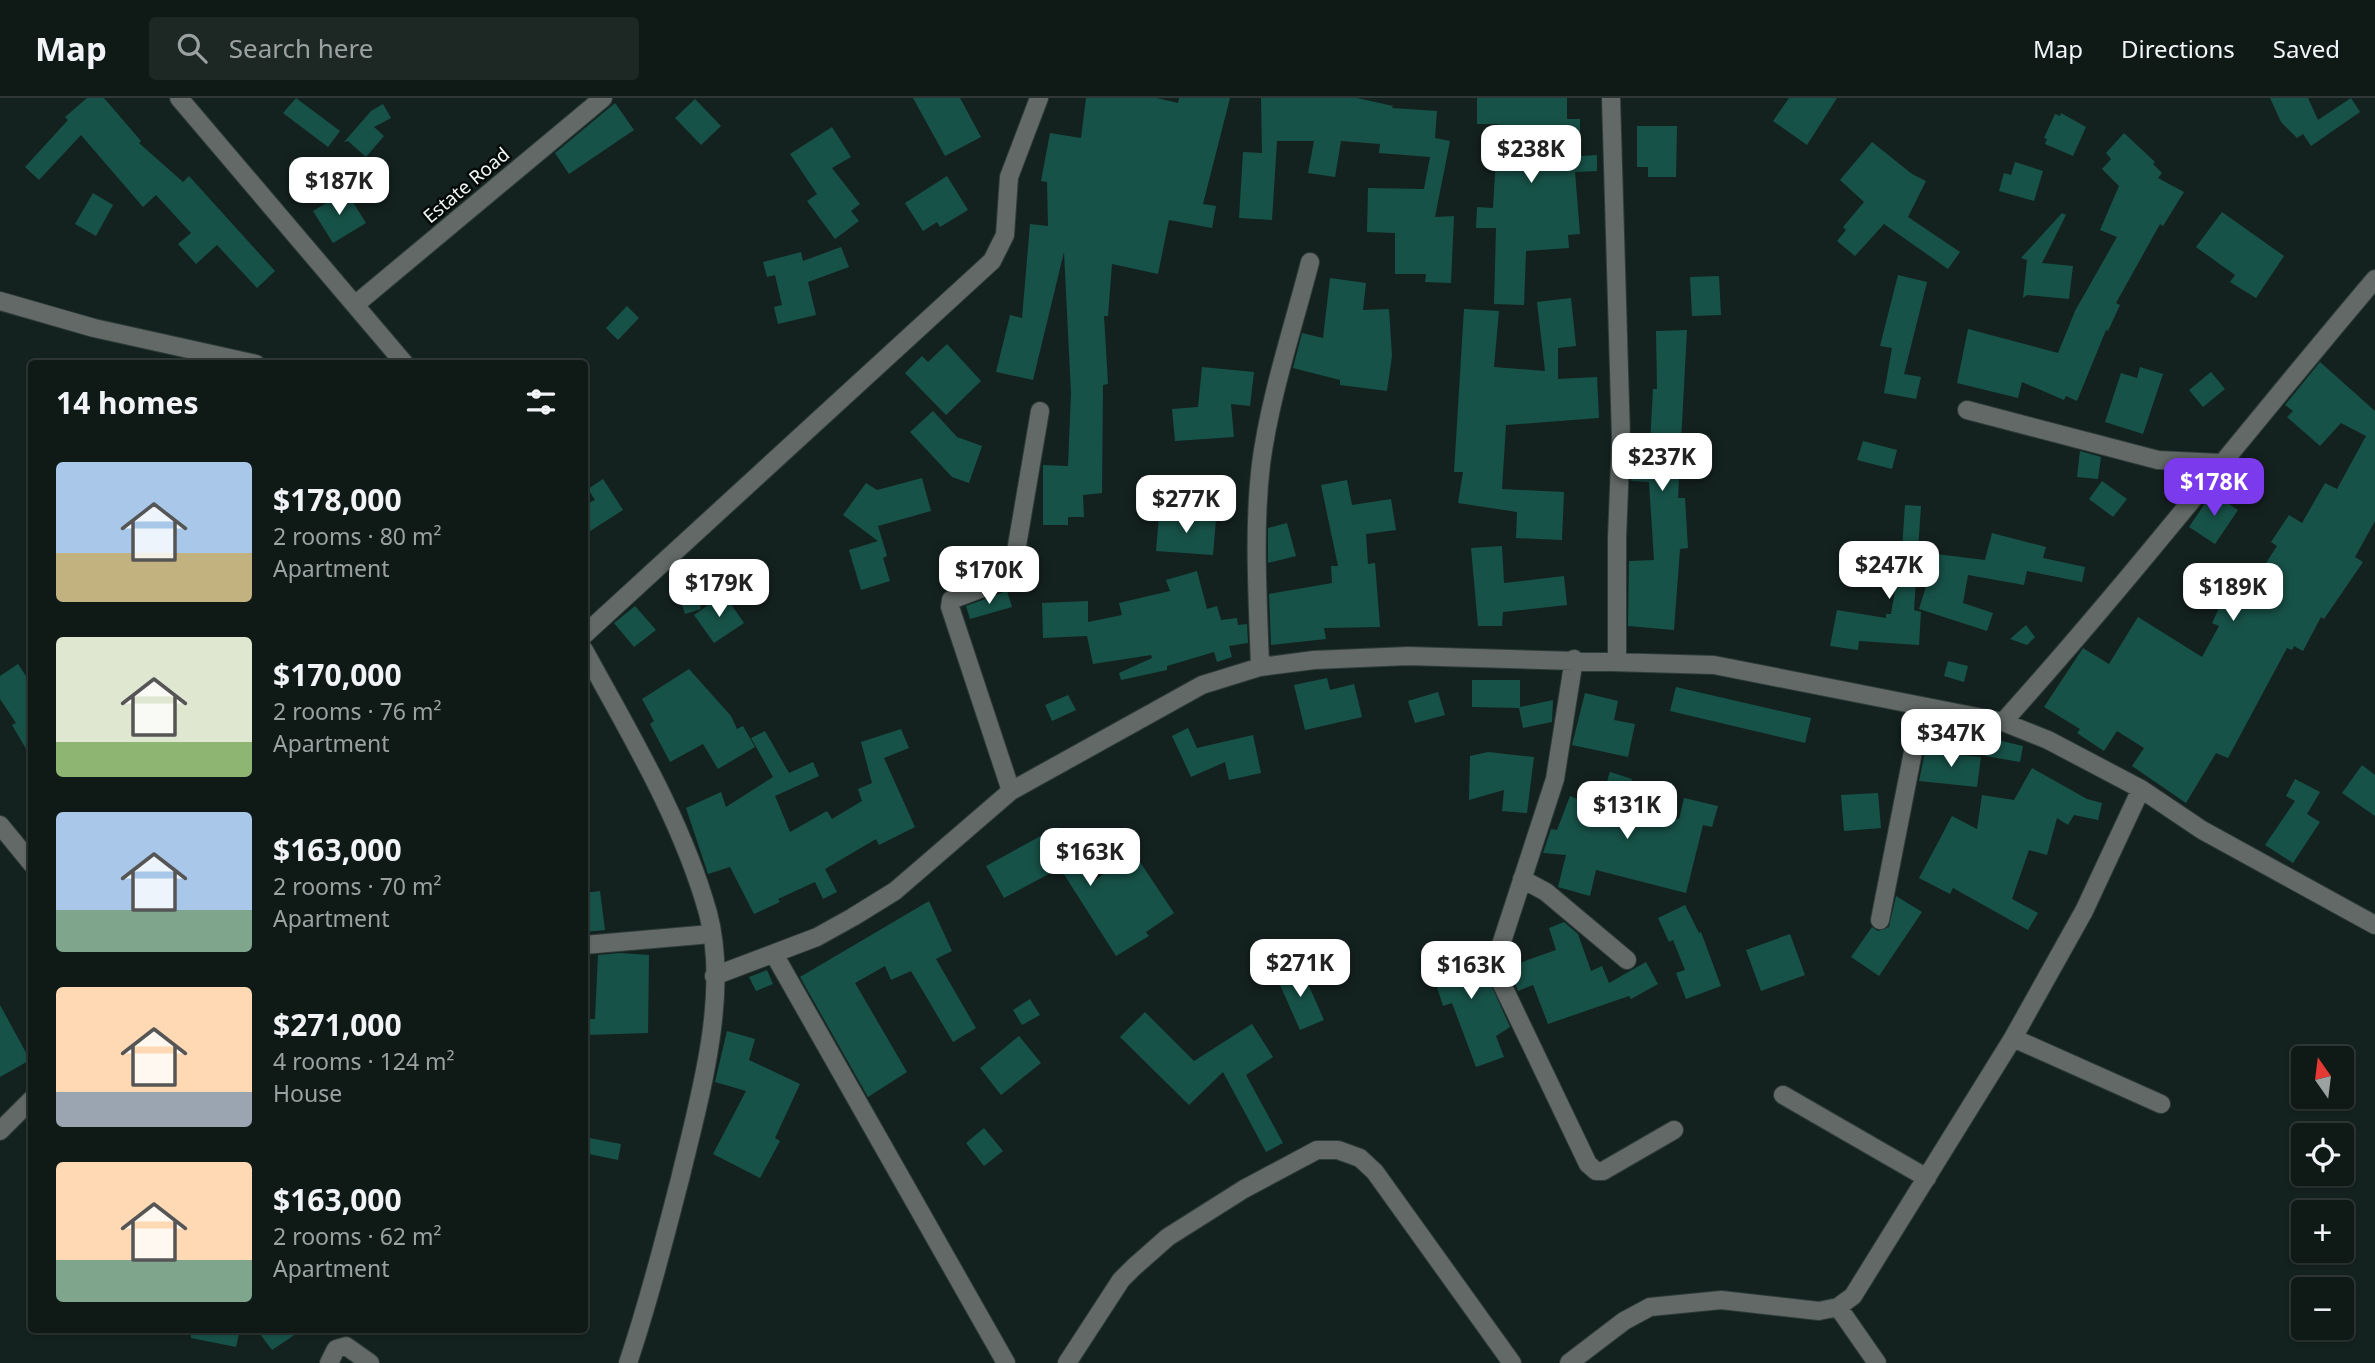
<!DOCTYPE html>
<meta charset="utf-8">
<style>
:root{--surface:#0f1a17;--page:#1d2724;--text:#f1f3f6;--muted:#9ba1a1;--line:#2f3836;--accent:#7c3aed}
body{margin:0;font-family:"Noto Sans",sans-serif;background:var(--page);color:var(--text);height:100vh;display:flex;flex-direction:column;font-size:26px;white-space:nowrap}
*{box-sizing:border-box;margin:0}
p{font-size:23px;color:var(--muted)}
.icon{flex:none;width:38px;height:38px;fill:none;stroke:currentColor;stroke-width:2;stroke-linecap:round;stroke-linejoin:round}
.map{position:relative;flex:1;overflow:hidden}
.drawer{position:absolute;left:28px;top:262px;width:560px;height:973px;display:flex;flex-direction:column;background:var(--surface);border-radius:7px;box-shadow:0 2px 5px #0004,0 0 0 2px var(--line)}
.drawer>*{flex:none}
.needle{width:46px;rotate:346deg}
.fabs{position:absolute;left:2291px;top:948px;display:grid;gap:14px}
.fabs a{display:grid;place-items:center;width:63px;height:63px;border-radius:7px;background:var(--surface);box-shadow:0 2px 5px #0004,0 0 0 2px var(--line);font-size:35px}
.price{position:absolute;translate:-50% -60px;padding:0 16px;border-radius:14px;background:#fff;color:#222;font-size:23px;line-height:46px;filter:drop-shadow(0 2px 4px #0008)}
.price::after{content:'';position:absolute;left:50%;top:42px;width:21px;height:16px;margin-left:-10px;background:inherit;clip-path:polygon(0 0,100% 0,50% 100%)}
.price.on{background:var(--accent);color:#fff}
ul{padding:0;list-style:none}
li{display:flex;align-items:center;gap:21px;height:175px;padding:0 28px}
li span{display:grid;place-items:center;flex:none;width:196px;height:140px;border-radius:7px;color:#555}
li>.icon{margin-inline-start:auto}
span .icon{width:84px;height:84px;fill:#fffc;stroke-width:1}
li b{font-size:30px}
h2{display:flex;justify-content:space-between;align-items:center;height:84px;padding:0 28px;font-size:30px}
header{display:flex;align-items:center;gap:42px;box-sizing:border-box;height:98px;padding:0 35px;background:var(--surface);border-bottom:2px solid var(--line)}
header strong{font-size:33px}
nav{display:flex;gap:38px;margin-inline-start:auto;font-size:24px}
.search{width:490px;height:63px;background:var(--page);display:flex;align-items:center;gap:18px;box-sizing:border-box;padding:0 24px;border-radius:7px;color:var(--muted);font-size:26px}
.map>svg:first-child{display:block}
</style>
<header>
<strong>Map</strong>
<div class="search"><svg class="icon" aria-label="search" viewBox="0 0 24 24"><circle cx="10" cy="10" r="6"/><path d="M15 15l6 6"/></svg>Search here</div>
<nav><a>Map</a><a>Directions</a><a>Saved</a></nav>
</header>
<div class="map">
<svg width="2375" height="1265" viewBox="0 0 2375 1265">
<rect width="100%" height="100%" fill="#14221f"/>
<path fill="#175248" d="M87,0H104L141,43L139,45L183,84L189,78L275,173L257,190L217,147L196,166L178,146L191,135L156,97L143,109L81,37L39,82L25,69L68,22L65,19Z
M296,0L340,33L328,49L283,15Z
M913,0H960L981,39L945,58Z
M1086,0H1157L1178,5L1179,0H1230L1203,106L1216,108L1212,130L1169,122L1158,176L1112,166L1108,218H1104L1108,286L1103,287L1102,395L1083,397L1084,419H1068V427H1043V367L1068,368L1071,295L1064,154L1033,282L996,274L1010,217L1022,220L1030,126L1048,128L1047,84L1041,83L1050,35L1081,40Z
M1261,0H1357L1393,8L1392,10L1437,13L1435,40L1450,43L1435,119L1454,118L1451,185L1425,184L1426,176H1395V135L1367,134L1368,90L1424,91L1430,59L1379,55L1380,46L1341,43L1335,79L1308,75L1314,43H1277L1272,122L1239,120L1243,54L1262,55Z
M1477,0H1567V21H1580V58L1597,57V73L1575,74L1580,136L1568,137L1569,150L1526,153L1524,207L1494,206L1496,130H1476L1477,109L1493,110L1498,26H1477Z
M1789,0H1837L1807,47L1773,23Z
M2270,0H2308L2318,22L2351,0L2360,14L2311,48L2303,36L2297,40L2281,24Z
M695,1L721,28L701,47L675,20Z
M615,5L634,32L569,76L555,55Z
M383,6L391,20L374,29L384,38L366,59L348,43L344,44L371,13Z
M2061,15L2086,29L2073,58L2045,46L2047,41L2044,40L2055,16L2060,18Z
M1637,28H1677L1676,79H1648V69H1637Z
M832,29L851,59L832,70L860,106L851,113L859,123L835,141L807,103L817,96L790,56Z
M2124,35L2155,64L2153,66L2162,75L2158,80L2184,94L2163,128L2160,126L2116,205L2120,207L2108,233L2106,232L2077,303L2066,298L2064,302L2022,284L2018,300L1957,285L1968,231L2058,255L2075,213L2117,139L2100,132L2119,88L2102,71L2111,61L2106,55Z
M1872,44L1912,76L1926,83L1908,119L1960,154L1948,171L1884,126L1855,158L1837,143L1846,132L1843,129L1864,104L1840,82Z
M2015,64L2043,73L2034,103L1999,93L2004,75L2011,77Z
M947,78L968,112L940,129L937,124L923,133L905,105Z
M346,93L366,125L333,145L313,113Z
M93,95L113,107L96,138L75,126Z
M2222,114L2284,158L2256,200L2230,184L2235,177L2196,149Z
M2062,115L2066,117L2042,165L2073,168L2069,201L2027,197L2023,200L2027,162L2021,160Z
M841,149L849,169L808,184L816,217L778,226L774,209L782,207L775,177L767,179L763,164L801,154L803,163Z
M1898,177L1927,184L1904,276L1921,279L1916,301L1884,295L1892,250L1880,248Z
M1719,178L1721,217L1692,218L1690,179Z
M1330,180L1366,185L1363,212L1389,211L1392,258L1387,293L1340,287V282L1293,270L1302,235L1323,240Z
M1571,200L1576,248L1558,250V281L1597,279L1599,320L1506,327L1502,391L1564,394L1562,442L1516,440L1517,414L1458,405L1463,374H1454L1464,211L1499,213L1494,269L1545,273L1537,204Z
M627,208L639,220L618,242L606,230Z
M1687,232L1678,400H1685L1688,450L1680,451L1674,532L1628,528L1629,463L1654,462L1649,384L1631,383V363L1649,364L1653,291H1657L1656,233Z
M947,246L981,283L946,317L905,275L922,258L928,264Z
M2320,264L2375,313V423L2355,459L2363,464L2324,521L2321,519L2303,553L2294,548L2292,552L2287,550L2228,660L2216,655L2186,705L2132,668L2144,650L2117,633L2104,653L2077,635L2080,631L2044,609L2083,550L2109,566L2138,519L2202,559L2219,528L2212,525L2225,497L2245,507L2260,480L2257,479L2277,448L2271,444L2289,417L2302,425L2325,385L2337,391L2366,338L2341,325L2320,348L2287,319L2293,313L2285,307Z
M1202,269L1254,274L1250,308L1231,306L1234,339L1175,343L1172,311L1198,309Z
M2140,269L2163,276L2143,336L2105,324L2121,275L2137,280Z
M2211,274L2225,291L2203,309L2189,292Z
M933,313L957,339L982,348L969,385L952,379L910,334Z
M1863,343L1897,352L1892,371L1857,362Z
M2080,353L2101,359L2098,381L2077,379Z
M922,380L931,413L878,428L887,458L883,460L890,483L861,492L849,452L878,443L843,417L866,385L877,392Z
M603,381L623,412L584,437V407L595,402L588,391Z
M1347,382L1352,407L1391,401L1396,432L1366,436L1368,466L1375,465L1380,529L1324,530L1326,541L1271,547L1269,496L1332,485L1331,468H1338L1321,387Z
M2102,383L2127,401L2113,419L2089,401Z
M2212,395L2238,412L2215,446L2189,429Z
M1905,407L1921,408L1914,512L1921,514L1919,547L1859,543L1858,552L1830,548L1837,512L1886,520V516H1891L1902,451Z
M1159,417L1216,421L1213,457L1156,453Z
M1287,425L1296,458L1268,465V430Z
M1992,435L2046,449L2043,460L2085,469L2082,484L2027,473L2024,487L1968,477L1963,505L1993,515L1987,533L1919,511L1936,456L1985,462Z
M1502,448L1504,485L1564,478L1567,507L1503,514L1502,528H1478L1471,450Z
M687,467L701,511L685,516L671,473Z
M1197,473L1207,511L1217,508L1221,522L1237,520L1238,527L1247,526L1248,545L1229,548L1232,559L1217,564L1214,554L1167,568V572L1121,582L1119,575L1152,560L1151,557L1093,566L1087,538L1043,540L1042,505L1088,503V524L1122,517L1119,505L1170,493L1166,482Z
M1007,493L1012,509L970,521L966,508Z
M724,496L744,525L714,545L694,517Z
M635,508L656,532L634,549L614,525Z
M2026,527L2035,539L2027,547L2010,541Z
M1948,563L1968,568L1964,584L1944,578Z
M18,566L32,587V661L12,627L16,625L0,601V578Z
M689,571L731,618L737,631L743,628L755,649L718,671L703,646L670,664L650,626L654,623L642,601Z
M1327,580L1330,592L1354,586L1362,619L1305,632L1294,587Z
M1472,582H1520V609L1553,602L1552,624L1523,630L1519,610L1472,609Z
M1676,589L1811,620L1805,645L1670,613Z
M1438,594L1445,617L1415,625L1408,603Z
M1585,595L1618,603L1614,622L1635,626L1628,659L1572,647Z
M1068,597L1076,612L1052,623L1045,607Z
M1188,630L1197,650L1253,637L1261,675L1229,682L1225,664L1191,679L1172,638Z
M901,631L909,650L884,660L915,729L879,747L876,741L825,771L837,794L823,801L815,784L778,801L780,804L754,816L730,769L708,776L686,710L721,694L726,709L773,679L751,640L765,633L789,675L813,664L819,678L775,698L790,734L827,713L832,721L862,703L858,691L872,685L861,644Z
M1989,640L2023,648L2020,664L1985,658Z
M1488,654L1534,659L1527,715L1502,713L1504,692L1469,702L1470,658Z
M1925,654L1981,659L1977,689L1919,683Z
M2362,667L2375,677V718L2342,695Z
M2032,670L2087,701L2102,705L2098,722L2074,717L2068,727L2057,720L2047,757L2029,752L2012,801L2038,815L2028,832L1953,790L1950,796L1919,780L1952,718L1977,731L1982,697L2014,702Z
M1610,674L1632,681L1624,708L1679,721L1684,700L1718,708L1712,729L1703,727L1686,795L1596,772L1590,798L1558,789L1566,757L1543,755L1551,731L1557,732L1570,698L1599,709Z
M2295,681L2320,694L2307,716L2320,724L2293,765L2265,747L2295,703L2286,698Z
M1878,695L1881,730L1844,733L1841,697Z
M1057,729L1089,786L1134,755L1174,815L1146,834L1149,838L1116,858L1060,770L1004,800L986,768Z
M600,793L605,832L584,834V795Z
M1896,798L1922,814L1879,878L1851,859L1872,829L1878,833L1889,829Z
M929,803L952,853L936,861L976,930L953,944L911,873L891,882L885,868L855,885L907,974L868,999L800,879Z
M1685,807L1699,835L1701,834L1721,888L1686,901L1676,875L1685,872L1673,842L1669,844L1658,820Z
M1564,824L1578,836L1591,873L1602,868L1609,885L1646,864L1658,886L1631,901L1629,898L1548,926L1533,887L1518,893L1508,869L1556,852L1549,830Z
M1790,836L1805,877L1761,893L1746,852Z
M1474,845L1481,874L1485,873L1510,929L1496,938L1504,959L1476,969L1452,905L1443,908L1427,858Z
M620,855L649,857L648,935L587,937V921H595L598,857Z
M1301,870L1324,922L1300,932L1277,880Z
M767,872L773,886L756,893L749,879Z
M1030,901L1040,917L1022,927L1013,912Z
M0,907L30,962L0,979Z
M1145,914L1194,963L1252,926L1273,959L1246,977L1283,1045L1266,1054L1223,974L1189,1007L1120,939Z
M727,933L755,941L749,962L800,986L775,1040L780,1043L760,1080L713,1056L746,993L715,984Z
M1019,938L1041,965L1001,997L980,970Z
M984,1030L1003,1053L984,1068L966,1045Z
M584,1039L621,1046L618,1062L584,1055Z
M191,1232H240L236,1249L191,1240Z
M257,1232H302L272,1252Z"/>
<g fill="none" stroke-linecap="round" stroke-linejoin="round">
<defs>
<path id="minor" d="M1611,0L1621,340L1617,440V563
M0,203L94,230L256,266
M356,206L603,0
M1967,312L2158,362L2220,365
M584,537L992,163L1005,137L1009,79L1039,0
M1574,561L1555,681L1495,865L1499,880L1588,1066L1596,1073H1603L1674,1032
M1260,569C1258,501 1253,434 1261,366C1270,298 1293,230 1310,164
M2003,624C2132,481 2250,328 2375,181
M1011,693L950,509L951,502L1001,483L1013,471L1040,313
M0,727L32,766
M1522,781L1546,794L1627,862
M1880,822L1922,608
M584,847L711,836
M774,856L1006,1265
M714,878L817,839L853,819L895,793L1011,693L1202,587L1260,569L1314,562L1408,558L1714,567L2003,624L2048,642L2141,691L2202,732L2375,827
M2013,940L2161,1006
M1783,997L1927,1080
M0,1033L32,1001
M1838,1209L1877,1265
M329,1265L336,1251L346,1248L370,1265
M1067,1265L1121,1182L1134,1169L1168,1139L1244,1091L1317,1052H1338L1360,1060L1375,1074L1512,1265
M1569,1265L1624,1223L1650,1209L1721,1202L1819,1213L1838,1209L1853,1198L2013,940L2084,813L2141,691"/>
<path id="tertiary" d="M179,0L405,266
M584,552C630,636 682,722 708,815C730,896 699,1002 680,1081C664,1143 648,1205 628,1265"/>
</defs>
<use href="#minor" stroke="#2e3c39" stroke-width="20"/>
<use href="#tertiary" stroke="#2e3c39" stroke-width="20"/>
<use href="#minor" stroke="#626967" stroke-width="18"/>
<use href="#tertiary" stroke="#626967" stroke-width="18"/>
</g>
<g text-anchor="middle" stroke-width="5" stroke-linejoin="round" paint-order="stroke">
<g font-size="19" fill="#eef8f5" stroke="#050a09">
<text transform="translate(466 87) rotate(-40)" y="7">Estate Road</text>
</g>
</g>
</svg>
<div class="fabs">
<a><svg class="needle" viewBox="-14 -14 28 28"><path d="M0-13l5 13h-10z" fill="#e53935"/><path d="M0 13l5-13h-10z" fill="#9ba1a1"/></svg></a>
<a><svg class="icon" aria-label="locate" viewBox="0 0 24 24"><circle cx="12" cy="12" r="6"/><path d="M12 2v4M12 18v4M2 12h4M18 12h4"/></svg></a>
<a>+</a>
<a>−</a>
</div>
<b class="price" style="left:1531px;top:87px">$238K</b>
<b class="price" style="left:339px;top:119px">$187K</b>
<b class="price" style="left:1662px;top:395px">$237K</b>
<b class="price on" style="left:2214px;top:420px">$178K</b>
<b class="price" style="left:1186px;top:437px">$277K</b>
<b class="price" style="left:1889px;top:503px">$247K</b>
<b class="price" style="left:989px;top:508px">$170K</b>
<b class="price" style="left:719px;top:521px">$179K</b>
<b class="price" style="left:2233px;top:525px">$189K</b>
<b class="price" style="left:1951px;top:671px">$347K</b>
<b class="price" style="left:1627px;top:743px">$131K</b>
<b class="price" style="left:1090px;top:790px">$163K</b>
<b class="price" style="left:1300px;top:901px">$271K</b>
<b class="price" style="left:1471px;top:903px">$163K</b>
<section class="drawer">
<h2>14 homes<svg class="icon" aria-label="filters" viewBox="0 0 24 24"><path d="M4 7h16M4 17h16"/><circle cx="9" cy="7" r="2"/><circle cx="15" cy="17" r="2"/></svg></h2>
<ul>
<li><span style="background:linear-gradient(#a9c7e8 65%,#c2b280 0)"><svg class="icon" aria-label="home" viewBox="0 0 24 24"><path d="M3 11l9-7 9 7M6 9v11h12V9"/></svg></span><div><b>$178,000</b><p>2 rooms · 80 m²</p><p>Apartment</p></div></li>
<li><span style="background:linear-gradient(#dfe7d0 75%,#8fb573 0)"><svg class="icon" aria-label="home" viewBox="0 0 24 24"><path d="M3 11l9-7 9 7M6 9v11h12V9"/></svg></span><div><b>$170,000</b><p>2 rooms · 76 m²</p><p>Apartment</p></div></li>
<li><span style="background:linear-gradient(#a9c7e8 70%,#7fa58c 0)"><svg class="icon" aria-label="home" viewBox="0 0 24 24"><path d="M3 11l9-7 9 7M6 9v11h12V9"/></svg></span><div><b>$163,000</b><p>2 rooms · 70 m²</p><p>Apartment</p></div></li>
<li><span style="background:linear-gradient(#ffd9b3 75%,#9aa5b1 0)"><svg class="icon" aria-label="home" viewBox="0 0 24 24"><path d="M3 11l9-7 9 7M6 9v11h12V9"/></svg></span><div><b>$271,000</b><p>4 rooms · 124 m²</p><p>House</p></div></li>
<li><span style="background:linear-gradient(#ffd9b3 70%,#7fa58c 0)"><svg class="icon" aria-label="home" viewBox="0 0 24 24"><path d="M3 11l9-7 9 7M6 9v11h12V9"/></svg></span><div><b>$163,000</b><p>2 rooms · 62 m²</p><p>Apartment</p></div></li>
</ul>
</section>
</div>
